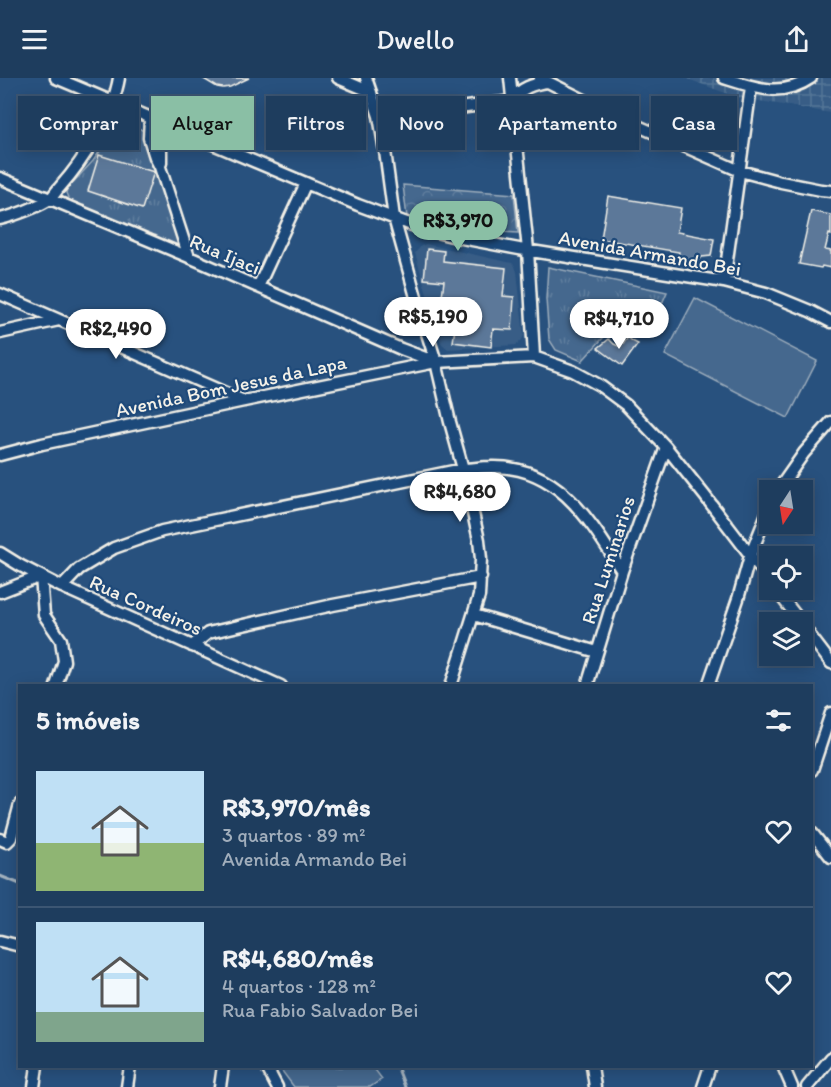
<!DOCTYPE html>
<html lang="pt">
<meta charset="utf-8">
<style>
:root{--surface:#1e3d5e;--page:#2b4867;--text:#f1f3f6;--muted:#a1aebc;--line:#3c5673;--accent:#8abfa5}
body{margin:0;font-family:Itim,sans-serif;background:var(--page);color:var(--text);height:100vh;display:flex;flex-direction:column;font-size:22px;white-space:nowrap}
*{box-sizing:border-box;margin:0}
p{font-size:20px;color:var(--muted)}
.icon{flex:none;width:33px;height:33px;fill:none;stroke:currentColor;stroke-width:2;stroke-linecap:round;stroke-linejoin:round}
.map{position:relative;flex:1;overflow:hidden}
.sheet{position:absolute;left:18px;top:606px;width:795px;height:384px;display:flex;flex-direction:column;background:var(--surface);border-radius:0px;box-shadow:0 3px 15px #0003,0 0 0 2px var(--line)}
.sheet>*{flex:none}
.guide{position:absolute;left:18px;top:18px;width:795px;height:54px;display:flex;gap:12px}
.needle{width:39px;rotate:192deg}
.tools{position:absolute;left:759px;top:402px;display:grid;gap:12px}
.tools a{display:grid;place-items:center;width:54px;height:54px;border-radius:0px;background:var(--surface);box-shadow:0 3px 15px #0003,0 0 0 2px var(--line);font-size:30px}
.price{position:absolute;translate:-50% -51px;padding:0 14px;border-radius:21px;background:#fff;color:#222;font-size:20px;line-height:39px;filter:drop-shadow(0 2px 3px #0008)}
.price::after{content:'';position:absolute;left:50%;top:36px;width:18px;height:14px;margin-left:-9px;background:inherit;clip-path:polygon(0 0,100% 0,50% 100%)}
.price.on{background:var(--accent);color:#111}
ul{padding:0;list-style:none}
li{display:flex;align-items:center;gap:18px;height:150px;padding:0 18px}
li+li{border-top:2px solid var(--line)}
li span{display:grid;place-items:center;flex:none;width:168px;height:120px;border-radius:0px;color:#555}
li>.icon{margin-inline-start:auto}
span .icon{width:72px;height:72px;fill:#fffc;stroke-width:1}
li b{font-size:26px}
h2{display:flex;justify-content:space-between;align-items:center;height:72px;padding:0 18px;font-size:26px}
.pill{padding:0 21px;border-radius:0px;background:var(--surface);box-shadow:0 3px 15px #0003,0 0 0 2px var(--line);font-size:21px;line-height:54px}
.pill.on{background:var(--accent);color:#111}
header{display:flex;justify-content:space-between;align-items:center;height:78px;padding:0 18px;background:var(--surface);font-size:27px;font-weight:600}
.map>svg:first-child{display:block}
</style>
<header><svg class="icon" aria-label="menu" viewBox="0 0 24 24"><path d="M4 6h16M4 12h16M4 18h16"/></svg>Dwello<svg class="icon" aria-label="share" viewBox="0 0 24 24"><path d="M12 15V3M7 8l5-5 5 5M5 13v7h14v-7"/></svg></header>
<div class="map">
<svg width="831" height="1009" viewBox="0 0 831 1009">
<defs>
<pattern id="industrial-grid" width="8" height="8" patternUnits="userSpaceOnUse" patternTransform="scale(1.5)"><rect width="8" height="8" fill="#375d86"/><path d="M0 4h8M4 0v8" fill="none" stroke="#557597"/></pattern>
<pattern id="grass-tufts" width="24" height="20" patternUnits="userSpaceOnUse" patternTransform="scale(1.5)"><rect width="24" height="20" fill="#45688e"/><path d="M3 7l-1-3M5 7V3M7 7l1-3M15 17l-1-3M17 17v-4M19 17l1-3" fill="none" stroke="#607e9e"/></pattern>
<pattern id="forest-crowns" width="20" height="18" patternUnits="userSpaceOnUse" patternTransform="scale(1.5)"><rect width="20" height="18" fill="#45688e"/><path d="M2 6a3 3 0 1 1 6 0M12 15a3 3 0 1 1 6 0" fill="none" stroke="#607e9e"/></pattern>
</defs>
<rect width="100%" height="100%" fill="#28517e"/>
<filter id="ink" filterUnits="userSpaceOnUse"><feTurbulence type="fractalNoise" baseFrequency=".0167" numOctaves="2"/><feDisplacementMap in="SourceGraphic" scale="12" xChannelSelector="R" yChannelSelector="G"/><feConvolveMatrix kernelMatrix="1 2 1 2 8 2 1 2 1" color-interpolation-filters="sRGB"/></filter>
<g filter="url(#ink)">
<path fill="#375d86" d="M426,166L512,185L515,188L517,194L524,258L521,263L516,267L448,271L441,265L415,175L421,168Z"/>
<path fill="url(#industrial-grid)" d="M685,0H831V35L736,19Z"/>
<path fill="url(#grass-tufts)" stroke="#9cacbb" stroke-width="1.5" d="M120,46L136,48L143,53L176,155L178,166L176,169L69,122L66,115L67,111L93,83L100,73L112,47Z
M548,189L667,214L656,239L613,249L582,283L556,272L549,261L546,221Z"/>
<path fill="url(#forest-crowns)" stroke="#9cacbb" stroke-width="1.5" d="M403,107L514,116L518,155C480,153 444,146 407,139Z"/>
<path fill="#45688e" stroke="#9cacbb" stroke-width="1.5" d="M695,220L817,283L788,340L665,277Z
M279,989H373L382,1001L370,1009H294Z"/>
<g fill="none" stroke-linecap="round" stroke-linejoin="round">
<path stroke="#a4b2be" stroke-width="3" d="M0,798L20,806
M397,988L405,1009"/>
</g>
<path fill="#5b7899" stroke="#f4f1e8" stroke-width="1.5" d="M202,0H249L230,9L223,10L217,9Z
M99,77L154,94L142,131L88,113Z
M608,118L681,130L677,154L714,161L711,178L702,179L697,184L678,178L679,174L601,161Z
M811,133L831,137V157L829,156L825,172L831,173V190L822,188L821,190L799,186Z
M427,171L444,173L443,183L506,190L503,218L514,219L512,252L493,251L491,269L453,264L455,250L438,248L444,203L424,201Z
M628,259L632,263L638,266L622,288L598,270L609,261L614,266L621,269Z"/>
<g fill="none" stroke-linecap="round" stroke-linejoin="round">
<defs>
<path id="minor" d="M56,0L358,127L420,150L456,159L519,171L724,204L766,215L810,233L831,244
M338,0L371,14
M366,0L379,38L385,73L394,140L419,230L436,284L450,344L463,391L479,462L481,481L479,518L451,608
M510,0L528,172L534,279
M540,0L620,40L740,93L781,104L821,112L831,113
M724,0C755,10 782,20 811,0
M512,21C522,10 532,6 547,4
M421,35L512,23
M150,40L149,60L155,79L160,89L189,179
M161,85V44
M0,100L189,179L401,271L436,284
M0,141C13,138 41,128 51,120C54,117 57,112 60,109C84,82 113,36 119,0
M724,204L751,9
M258,209L306,105
M0,216L244,323
M0,255L59,242
M0,377L42,366L244,323L436,284L534,279L573,293L599,307L626,327L666,369L705,418L770,503
M778,412L804,375L831,344
M0,475L21,488L62,509L281,608
M62,509L79,491L114,470L162,453L463,391C472,391 482,389 491,389C559,387 590,443 622,493
M776,512L801,544
M0,514L41,498L44,537L61,562L64,583L56,608
M474,537L597,574
M802,547L831,585
M192,568L208,555L243,547L333,527L481,499
M587,608L622,493L666,369
M708,608L738,521L750,478L770,428
M812,692L831,635
M812,755L831,779
M0,761L7,764L11,760L20,726
M0,863L20,868
M266,988L277,1009
M592,988L595,1009
M783,988L792,1009
M34,1009L37,988
M127,1009L130,988
M220,1009L223,988
M703,1009L710,988
M807,1009L831,980"/>
</defs>
<use href="#minor" stroke="#f4f1e8" stroke-width="15"/>
<use href="#minor" stroke="#1f4a7a" stroke-width="10"/>
</g>
</g>
<g text-anchor="middle" stroke-width="4.5" stroke-linejoin="round" paint-order="stroke">
<g font-size="20" fill="#f4f1e8" stroke="#1f4a7a">
<text transform="translate(650 175) rotate(10)" y="7">Avenida Armando Bei</text>
<text transform="translate(225 176) rotate(23)" y="7">Rua Ijaci</text>
<text transform="translate(231 308) rotate(-12)" y="7">Avenida Bom Jesus da Lapa</text>
<text transform="translate(608 482) rotate(-72)" y="7">Rua Luminarios</text>
<text transform="translate(146 527) rotate(24)" y="7">Rua Cordeiros</text>
</g>
</g>
</svg>
<div class="tools">
<a><svg class="needle" viewBox="-14 -14 28 28"><path d="M0-13l5 13h-10z" fill="#e53935"/><path d="M0 13l5-13h-10z" fill="#a1aebc"/></svg></a>
<a><svg class="icon" aria-label="locate" viewBox="0 0 24 24"><circle cx="12" cy="12" r="6"/><path d="M12 2v4M12 18v4M2 12h4M18 12h4"/></svg></a>
<a><svg class="icon" aria-label="layers" viewBox="0 0 24 24"><path d="M12 4l9 5-9 5-9-5zM3 14l9 5 9-5"/></svg></a>
</div>
<b class="price on" style="left:458px;top:174px">R$3,970</b>
<b class="price" style="left:433px;top:270px">R$5,190</b>
<b class="price" style="left:619px;top:272px">R$4,710</b>
<b class="price" style="left:116px;top:282px">R$2,490</b>
<b class="price" style="left:460px;top:445px">R$4,680</b>
<div class="guide">
<a class="pill">Comprar</a>
<a class="pill on">Alugar</a>
<a class="pill">Filtros</a>
<a class="pill">Novo</a>
<a class="pill">Apartamento</a>
<a class="pill">Casa</a>
</div>
<section class="sheet">
<h2>5 imóveis<svg class="icon" aria-label="filters" viewBox="0 0 24 24"><path d="M4 7h16M4 17h16"/><circle cx="9" cy="7" r="2"/><circle cx="15" cy="17" r="2"/></svg></h2>
<ul>
<li><span style="background:linear-gradient(#bfe0f5 60%,#8fb573 0)"><svg class="icon" aria-label="home" viewBox="0 0 24 24"><path d="M3 11l9-7 9 7M6 9v11h12V9"/></svg></span><div><b>R$3,970/mês</b><p>3 quartos · 89 m²</p><p>Avenida Armando Bei</p></div><svg class="icon" aria-label="heart" viewBox="0 0 24 24"><path d="M12 20l-8-8c-3-5 5-10 8-4 3-6 11-1 8 4z"/></svg></li>
<li><span style="background:linear-gradient(#bfe0f5 75%,#7fa58c 0)"><svg class="icon" aria-label="home" viewBox="0 0 24 24"><path d="M3 11l9-7 9 7M6 9v11h12V9"/></svg></span><div><b>R$4,680/mês</b><p>4 quartos · 128 m²</p><p>Rua Fabio Salvador Bei</p></div><svg class="icon" aria-label="heart" viewBox="0 0 24 24"><path d="M12 20l-8-8c-3-5 5-10 8-4 3-6 11-1 8 4z"/></svg></li>
</ul>
</section>
</div>
